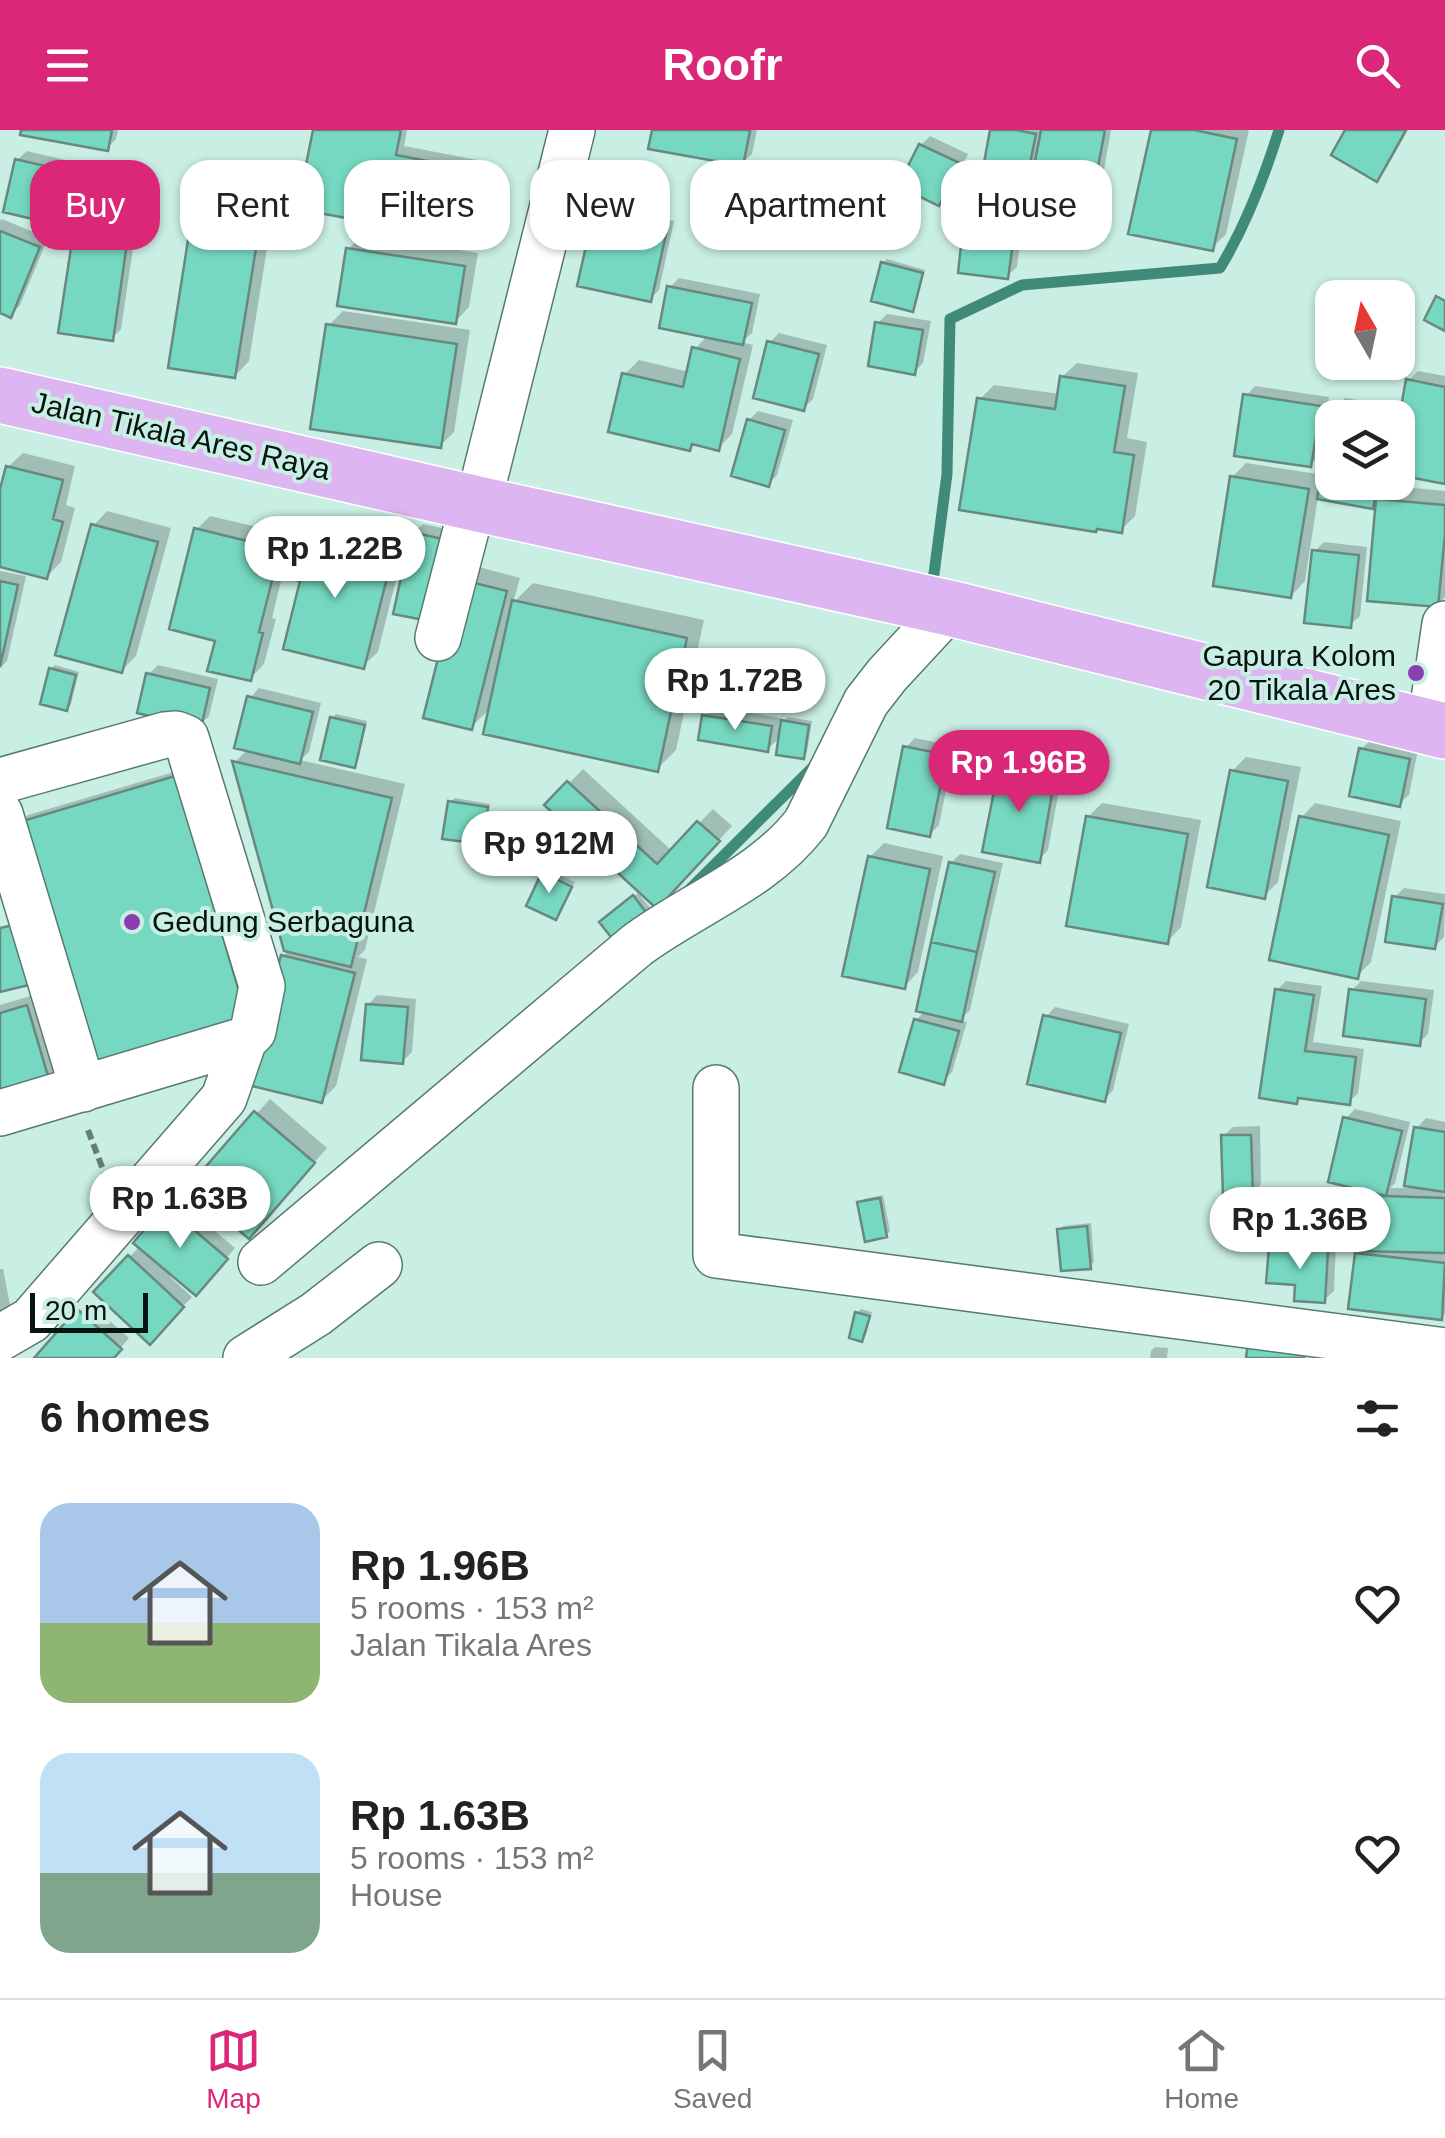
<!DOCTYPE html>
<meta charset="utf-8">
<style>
:root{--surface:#fff;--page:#f2f2f2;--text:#222;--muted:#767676;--line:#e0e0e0;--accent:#db2777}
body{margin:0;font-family:Helvetica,sans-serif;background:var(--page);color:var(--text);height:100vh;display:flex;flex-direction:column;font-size:38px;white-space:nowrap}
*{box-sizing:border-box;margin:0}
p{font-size:32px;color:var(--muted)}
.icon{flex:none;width:55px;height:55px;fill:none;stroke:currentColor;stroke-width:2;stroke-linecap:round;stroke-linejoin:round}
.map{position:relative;height:1228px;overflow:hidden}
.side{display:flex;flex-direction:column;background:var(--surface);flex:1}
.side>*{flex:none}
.top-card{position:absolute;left:30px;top:30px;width:1385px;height:90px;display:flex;gap:20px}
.needle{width:65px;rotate:351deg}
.fabs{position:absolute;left:1315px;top:150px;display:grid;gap:20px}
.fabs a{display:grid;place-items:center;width:100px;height:100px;border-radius:20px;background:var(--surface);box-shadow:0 2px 8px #0004;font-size:50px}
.scale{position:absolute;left:30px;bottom:25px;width:118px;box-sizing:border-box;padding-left:10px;border:5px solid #071411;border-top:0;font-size:28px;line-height:35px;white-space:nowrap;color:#071411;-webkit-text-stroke:8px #c9eee3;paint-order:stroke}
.price{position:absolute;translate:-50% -85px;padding:0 22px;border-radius:35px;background:#fff;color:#222;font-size:32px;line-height:65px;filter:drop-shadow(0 2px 5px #0008)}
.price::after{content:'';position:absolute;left:50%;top:60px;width:30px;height:22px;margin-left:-15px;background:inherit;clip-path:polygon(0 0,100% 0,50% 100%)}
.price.selected{background:var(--accent);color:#fff}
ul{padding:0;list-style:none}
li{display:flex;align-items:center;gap:30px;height:250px;padding:0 40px}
li span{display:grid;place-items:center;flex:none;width:280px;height:200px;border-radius:30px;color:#555}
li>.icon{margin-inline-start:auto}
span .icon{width:120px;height:120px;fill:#fffc;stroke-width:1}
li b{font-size:42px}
h2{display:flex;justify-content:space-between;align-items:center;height:120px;padding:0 40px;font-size:42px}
.pill{padding:0 35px;border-radius:30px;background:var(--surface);box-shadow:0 2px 8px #0004;font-size:35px;line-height:90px}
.pill.selected{background:var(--accent);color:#fff}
header{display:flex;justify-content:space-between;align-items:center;height:130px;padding:0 40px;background:var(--accent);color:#fff;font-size:45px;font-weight:700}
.dock{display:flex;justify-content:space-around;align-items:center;height:140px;border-top:2px solid var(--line);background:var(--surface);font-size:28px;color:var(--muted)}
.dock a{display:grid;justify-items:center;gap:5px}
.dock .selected{color:var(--accent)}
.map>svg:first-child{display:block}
</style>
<header><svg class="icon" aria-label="menu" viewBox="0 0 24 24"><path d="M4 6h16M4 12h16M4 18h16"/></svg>Roofr<svg class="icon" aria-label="search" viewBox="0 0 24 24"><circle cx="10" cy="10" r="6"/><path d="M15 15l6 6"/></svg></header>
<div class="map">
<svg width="1445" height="1228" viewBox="0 0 1445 1228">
<rect width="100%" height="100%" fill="#c9eee3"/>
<path fill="#0003" d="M23,0H118L116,9L107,18Z
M315,0H407L404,16L493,33L481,99L471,108Z
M655,0H757L752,24L742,33Z
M993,0H1111L1102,51L1093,60L1033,50L1030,67L1021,75L1025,76L1017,137L1007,146L968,80L977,70Z
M1153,0H1249L1226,104L1212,118Z
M1348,0H1408L1386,39L1377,49Z
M930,6L968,24L948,64L939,73L921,15Z
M27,21L91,36L80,86L70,95L17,30Z
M213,46L277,56L249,231L235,246L199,60Z
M604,77L674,91L659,160L650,169L595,86Z
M2,89L48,108L20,175L11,185L0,180V91Z
M85,97L135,105L121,199L112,208L75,106Z
M363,105L478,123L469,177L455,192L348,119Z
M887,129L925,140L916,175L912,179L883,133Z
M679,148L760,164L752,203L742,212L753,215L732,304L718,318L695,312L690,318L625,244L639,230L689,242L695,219L708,205L670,157Z
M343,181L470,200L454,302L440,316L329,195Z
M887,184L931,191L923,233L914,242L878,193Z
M779,203L827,215L813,269L804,278L769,213Z
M1077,233L1138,243L1127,308L1147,312L1135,386L1121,400L980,269L994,255L1060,264L1062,247Z
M1418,241L1445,246V352L1398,342V306L1409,250Z
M1255,256L1329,267L1320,325L1310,335L1246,266Z
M1345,268L1398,277L1396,288H1334L1336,277Z
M758,281L793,290L777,345L768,354L749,290Z
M1332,295V352H1384L1382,366L1392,356L1445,361V467L1437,475L1378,371L1372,376L1318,367L1305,451L1291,466L1232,347L1246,333L1324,345Z
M23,323L75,336L66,375L75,378L61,432L47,446L0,434V357L3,358L8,337Z
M107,381L171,398L136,526L122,540L93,396Z
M210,386L292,405L272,488L276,489L264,534L250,549L218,509L196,400Z
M315,393L405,414L378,522L363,536L303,449L300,407Z
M423,394L464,403L447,481L413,403Z
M1324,412L1367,417L1360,486L1350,495L1315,421Z
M475,436L520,448L513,473L533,453L704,490L676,620L657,639L492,577L471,597Z
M0,441L26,446L7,531L0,538Z
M55,535L79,542L71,574L67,578L51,539Z
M158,535L218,549L209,586L200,595L149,544Z
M259,558L321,573L309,622L300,630L405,654L365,820L358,827L367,829L336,956L322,970L283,826L290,820L235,632L248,619L250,568Z
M714,576L780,588L779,595L788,587L812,591L807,622L803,626L781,606L768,619L705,586Z
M336,584L367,591L358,631L354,636L332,588Z
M915,608L955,616L939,695L930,704L906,617Z
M1371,610L1418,620L1409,665L1399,674L1361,619Z
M1246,627L1301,637L1278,752L1264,766L1232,641Z
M1010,628L1063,638L1048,720L1039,730L1001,638Z
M184,639L256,879L19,694L28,685Z
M583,639L672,721L713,679L732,696L671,762L548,675Z
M455,668L490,674L485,708L481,712L450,672Z
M1102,673L1201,690L1181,797L1167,812L1088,687Z
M1315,673L1401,691L1371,832L1357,846L1301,688Z
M884,713L943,726L918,842L904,857L870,727Z
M960,724L1003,733L970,880L960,890L967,892L952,942L943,952L916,890L925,881L951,733Z
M548,740L575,752L559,783L544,744Z
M1404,758L1445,764L1444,807L1434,817L1395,767Z
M638,763L651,779L647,783L606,788Z
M1286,851L1322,856L1313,912L1364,919L1358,963L1349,972L1301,966L1296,971L1277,860Z
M1361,851L1434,860L1428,904L1419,913L1352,860Z
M41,863L63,936L49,950L0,964V875Z
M377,865L416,869L412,922L402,932L368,875Z
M1055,877L1129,894L1113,960L1104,970L1046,887Z
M270,969L327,1018L262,1092L191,1057Z
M1355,979L1410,992L1395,1053L1390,1058H1416L1417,998L1426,988L1445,992V1184L1441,1188L1357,1124L1363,1118L1358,1066L1366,1058L1345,989Z
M1260,996L1261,1054L1252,1064L1223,1006L1233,997Z
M1276,1058L1340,1072L1332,1107L1327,1112H1336L1334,1161L1324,1170L1297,1153L1271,1118L1282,1108L1267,1067Z
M883,1065L890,1101L886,1105L860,1073L864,1069Z
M176,1068L235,1118L205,1153L173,1143L170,1147L192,1167L150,1211L96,1162L140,1116L167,1077Z
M1091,1093L1094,1132L1090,1136L1059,1100L1063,1096Z
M0,1139H3L13,1190L0,1200Z
M88,1172L129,1208L112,1228H38Z
M861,1179L872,1182L866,1205L862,1209L857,1183Z
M1155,1217L1168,1218L1167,1228H1150L1151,1221Z"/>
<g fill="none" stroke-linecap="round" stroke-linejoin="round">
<path stroke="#408a79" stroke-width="11" d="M925,459L934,444L947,344L950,189L1022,155L1220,138C1246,95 1264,48 1279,0
M690,759L815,635"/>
</g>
<path fill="#76d8c0" stroke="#67897f" stroke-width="2.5" d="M21,0H112L108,21L20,5Z
M313,0H401L396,25L485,42L472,111L297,79Z
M652,0H746L750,1L743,36L648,19Z
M990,0H1016L1036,4L1021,79L977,71Z
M1041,0H1105L1093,63L1031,52Z
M1151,0H1194L1237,9L1213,121L1128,104Z
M1345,0H1406L1377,52L1331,25Z
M919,14L960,33L939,76L898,56Z
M15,29L83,45L71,98L3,82Z
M196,59L264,69L235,248L168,238Z
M965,79L1017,84L1008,149L958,143Z
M593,85L667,100L651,172L577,156Z
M0,101L40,117L11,188L0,183Z
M73,105L127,113L113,211L58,203Z
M346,118L465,136L456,194L337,176Z
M881,132L923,143L913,182L871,171Z
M667,156L752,173L743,215L659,198Z
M1436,166L1445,171V201L1424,190Z
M875,192L923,200L915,245L868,236Z
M326,194L457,214L441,318L310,299Z
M767,211L819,224L804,281L753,268Z
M692,217L740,229L719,321L692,314L690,321L608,302L622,243L683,257Z
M1060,246L1125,256L1114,322L1134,325L1122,403L1097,399L1096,402L959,380L977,268L1055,279Z
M1406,249L1445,257V354L1398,345V294Z
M1243,264L1321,276L1311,337L1234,326Z
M1333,276L1390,285L1389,288H1332V352H1378L1373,379L1317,369Z
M747,289L785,300L769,357L731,346Z
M6,336L63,350L53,389L63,392L47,449L0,437V359Z
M1230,346L1309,359L1291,468L1213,456Z
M1376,369L1445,375V404L1438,477L1367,471Z
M91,394L158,412L122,543L55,525Z
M194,398L280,419L259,502L263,503L251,551L207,541L215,511L169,499Z
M411,402L456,412L439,493L393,484Z
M298,406L392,428L364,539L283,519L300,451L288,448Z
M1312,420L1359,425L1351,498L1304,493Z
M458,449L507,461L472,600L423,588Z
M0,451L18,455L0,537Z
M512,470L687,508L658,642L483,604Z
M49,538L76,545L67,581L40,574Z
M146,543L210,558L201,598L137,583Z
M247,566L313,582L300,634L234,618Z
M702,585L772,596L768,622L698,610Z
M330,587L365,595L355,638L320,630Z
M781,590L809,595L804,629L776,625Z
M903,616L947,625L930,707L887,698Z
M1359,618L1410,629L1400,677L1349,666Z
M232,631L392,668L351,837L284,821Z
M999,636L1055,646L1040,733L982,722Z
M1230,640L1288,651L1265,769L1207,757Z
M175,646L248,891L89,938L16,693Z
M567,651L657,734L697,691L720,711L657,779L544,675Z
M448,671L488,677L482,714L442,709Z
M1086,686L1188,704L1168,814L1066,796Z
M1299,686L1389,705L1358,849L1269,830Z
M868,726L930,739L905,859L842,846Z
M949,732L995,742L977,822L931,812Z
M542,742L572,757L556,790L526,776Z
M633,765L648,785L615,812L599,792Z
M1392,766L1443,774L1435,819L1385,812Z
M26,792L41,852L0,862V798Z
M931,812L977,822L962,892L916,881Z
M281,825L355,843L322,973L248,955Z
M1275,859L1314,865L1305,921L1356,927L1350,975L1298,968L1297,974L1259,968Z
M1349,859L1426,869L1420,916L1343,906Z
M366,874L408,877L403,934L361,930Z
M27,875L50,953L0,967V883Z
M1043,885L1121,903L1105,972L1027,954Z
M914,889L959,901L944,955L899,942Z
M254,981L315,1033L249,1109L188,1057Z
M1343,987L1402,1001L1386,1066L1328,1052Z
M1414,997L1445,1002V1062L1404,1056Z
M1221,1005H1251L1253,1066L1223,1067Z
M1355,1065L1445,1068V1123L1354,1121Z
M1265,1066L1332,1081L1323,1119L1256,1105Z
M880,1068L887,1107L865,1112L857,1072Z
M165,1075L228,1129L196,1166L133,1113Z
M1087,1096L1091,1139L1061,1141L1057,1099Z
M1269,1117L1328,1121L1325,1173L1294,1171L1295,1155L1266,1153Z
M1355,1123L1445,1133L1442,1190L1348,1179Z
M128,1125L184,1177L150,1215L93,1162Z
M77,1179L122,1219L114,1228H34Z
M855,1182L870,1186L862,1212L849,1208Z
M1249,1204L1306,1212L1304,1228H1246Z"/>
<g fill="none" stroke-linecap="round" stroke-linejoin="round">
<defs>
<path id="minor" d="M478,374L572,0
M438,508L473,373
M1430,597L1445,494
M0,651L165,605L176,604L186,608L262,856L253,901L244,910L0,983
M0,684L83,959
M716,958V1125L1445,1221
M261,1132L637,815C692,774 763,749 806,693L866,572L887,545L949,478
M0,1208L31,1190L224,968L244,910
M246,1228L316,1184L379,1135"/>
<path id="major" d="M0,265L478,374L949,478L1445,601"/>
</defs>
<use href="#minor" stroke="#587a71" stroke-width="48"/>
<use href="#major" stroke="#fff" stroke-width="58"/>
<path stroke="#657d76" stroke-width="6" stroke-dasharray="10 5" stroke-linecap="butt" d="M88,1000L105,1045"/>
<use href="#minor" stroke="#fff" stroke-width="45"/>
<use href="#major" stroke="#dcb5f1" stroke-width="55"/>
</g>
<g fill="#8a3eb0" stroke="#c9eee3" stroke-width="4">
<circle cx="1416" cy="543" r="10"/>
<circle cx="132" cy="792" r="10"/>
</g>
<g text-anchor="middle" stroke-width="8" stroke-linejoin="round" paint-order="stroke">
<g font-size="30" fill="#071411" stroke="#c9eee3">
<text transform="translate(181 306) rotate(13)" y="10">Jalan Tikala Ares Raya</text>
</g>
<g font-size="30" fill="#071411" stroke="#c9eee3" text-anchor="end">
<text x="1396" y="536">Gapura Kolom<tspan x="1396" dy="34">20 Tikala Ares</tspan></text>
<text x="152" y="802" text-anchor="start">Gedung Serbaguna</text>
</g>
</g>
</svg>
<div class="fabs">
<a><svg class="needle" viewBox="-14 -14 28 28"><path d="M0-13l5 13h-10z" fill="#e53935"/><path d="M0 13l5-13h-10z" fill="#767676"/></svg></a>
<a><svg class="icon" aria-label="layers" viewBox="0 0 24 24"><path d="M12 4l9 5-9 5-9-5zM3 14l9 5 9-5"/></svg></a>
</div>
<div class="scale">20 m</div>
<b class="price" style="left:335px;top:471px">Rp 1.22B</b>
<b class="price" style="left:735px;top:603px">Rp 1.72B</b>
<b class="price selected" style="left:1019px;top:685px">Rp 1.96B</b>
<b class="price" style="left:549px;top:766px">Rp 912M</b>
<b class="price" style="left:180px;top:1121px">Rp 1.63B</b>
<b class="price" style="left:1300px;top:1142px">Rp 1.36B</b>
<div class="top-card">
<a class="pill selected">Buy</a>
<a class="pill">Rent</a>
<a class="pill">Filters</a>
<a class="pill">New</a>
<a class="pill">Apartment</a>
<a class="pill">House</a>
</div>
</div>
<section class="side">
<h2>6 homes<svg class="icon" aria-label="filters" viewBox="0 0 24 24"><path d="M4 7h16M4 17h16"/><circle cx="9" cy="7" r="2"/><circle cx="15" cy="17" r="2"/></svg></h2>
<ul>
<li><span style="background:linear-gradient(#a9c7e8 60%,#8fb573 0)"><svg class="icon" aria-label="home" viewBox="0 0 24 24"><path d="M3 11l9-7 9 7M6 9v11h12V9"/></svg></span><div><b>Rp 1.96B</b><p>5 rooms · 153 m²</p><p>Jalan Tikala Ares</p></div><svg class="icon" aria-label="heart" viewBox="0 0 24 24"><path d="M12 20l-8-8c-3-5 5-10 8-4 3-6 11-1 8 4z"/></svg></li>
<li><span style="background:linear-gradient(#bfe0f5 60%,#7fa58c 0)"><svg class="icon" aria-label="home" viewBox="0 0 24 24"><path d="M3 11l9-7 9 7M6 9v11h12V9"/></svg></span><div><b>Rp 1.63B</b><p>5 rooms · 153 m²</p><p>House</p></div><svg class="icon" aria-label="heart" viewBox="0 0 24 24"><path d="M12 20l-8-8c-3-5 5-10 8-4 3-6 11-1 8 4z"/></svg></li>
</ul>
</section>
<nav class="dock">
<a class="selected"><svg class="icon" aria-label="map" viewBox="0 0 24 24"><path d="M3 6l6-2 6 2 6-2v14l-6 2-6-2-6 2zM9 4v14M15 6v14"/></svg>Map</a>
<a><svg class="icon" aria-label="saved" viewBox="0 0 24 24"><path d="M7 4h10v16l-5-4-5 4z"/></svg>Saved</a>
<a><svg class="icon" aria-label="home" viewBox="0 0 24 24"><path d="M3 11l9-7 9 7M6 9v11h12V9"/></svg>Home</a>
</nav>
